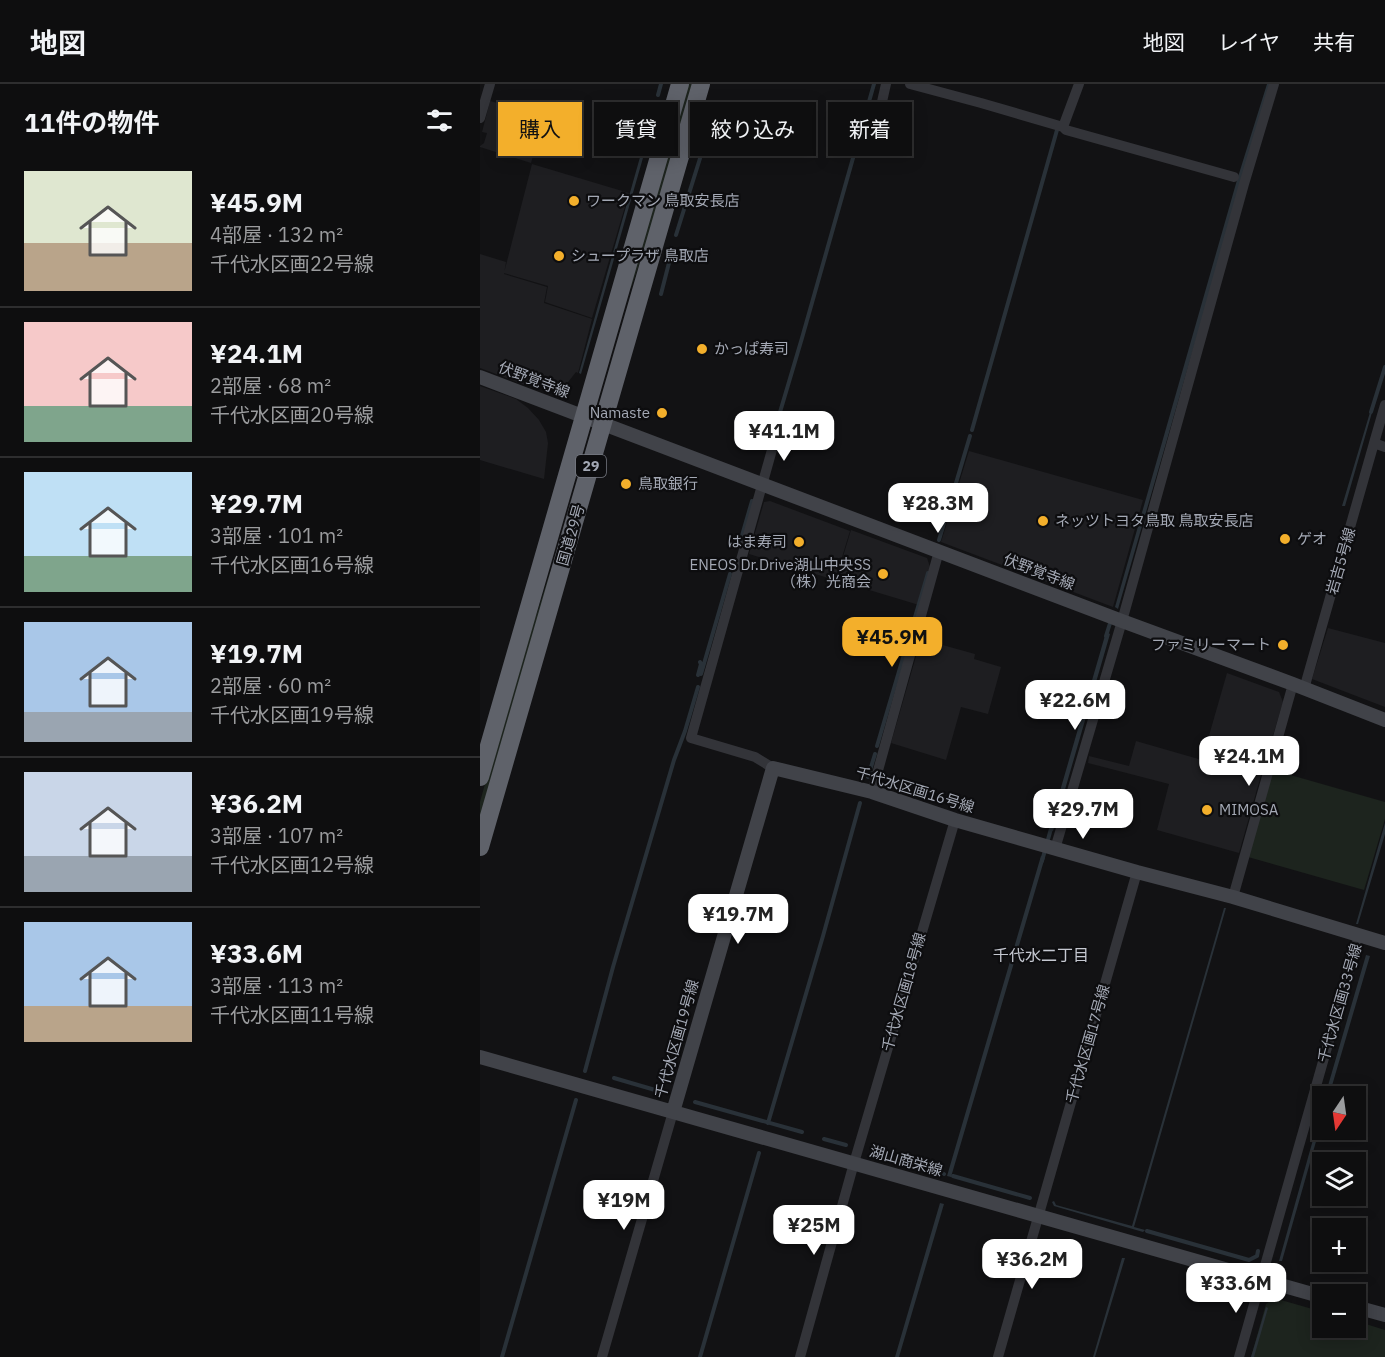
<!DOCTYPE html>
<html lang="ja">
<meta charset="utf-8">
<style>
:root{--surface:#0e0e0f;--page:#1c1c1d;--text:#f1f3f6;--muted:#9b9c9e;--line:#2e2e2f;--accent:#f3af2b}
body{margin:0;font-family:"IBM Plex Sans","Noto Sans JP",sans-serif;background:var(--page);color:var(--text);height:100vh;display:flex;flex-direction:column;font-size:22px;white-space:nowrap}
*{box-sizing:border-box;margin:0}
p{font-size:20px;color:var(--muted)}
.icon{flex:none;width:33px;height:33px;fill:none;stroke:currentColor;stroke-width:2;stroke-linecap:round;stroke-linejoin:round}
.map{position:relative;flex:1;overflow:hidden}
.details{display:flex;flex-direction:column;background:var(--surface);width:480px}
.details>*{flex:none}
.hud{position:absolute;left:18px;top:18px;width:570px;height:54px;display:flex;gap:12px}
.needle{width:39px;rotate:193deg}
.fabs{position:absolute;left:832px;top:1002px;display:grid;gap:12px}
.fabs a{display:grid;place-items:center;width:54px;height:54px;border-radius:0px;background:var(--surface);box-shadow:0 3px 15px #0003,0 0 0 2px var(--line);font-size:30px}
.price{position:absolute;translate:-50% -51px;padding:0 14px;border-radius:12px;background:#fff;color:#222;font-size:20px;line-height:39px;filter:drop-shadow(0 2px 3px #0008)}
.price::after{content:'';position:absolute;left:50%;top:36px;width:18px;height:14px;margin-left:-9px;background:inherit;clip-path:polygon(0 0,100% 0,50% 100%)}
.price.selected{background:var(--accent);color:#111}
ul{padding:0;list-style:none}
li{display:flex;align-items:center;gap:18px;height:150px;padding:0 24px}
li+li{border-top:2px solid var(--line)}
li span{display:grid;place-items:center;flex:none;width:168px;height:120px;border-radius:0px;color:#555}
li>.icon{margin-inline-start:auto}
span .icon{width:72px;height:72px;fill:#fffc;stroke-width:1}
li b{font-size:26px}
h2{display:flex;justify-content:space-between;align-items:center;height:72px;padding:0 24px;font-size:26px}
.pill{padding:0 21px;border-radius:0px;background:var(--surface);box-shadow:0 3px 15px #0003,0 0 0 2px var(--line);font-size:21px;line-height:54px}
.pill.selected{background:var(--accent);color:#111}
header{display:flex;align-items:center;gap:36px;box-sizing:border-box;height:84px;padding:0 30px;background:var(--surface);border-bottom:2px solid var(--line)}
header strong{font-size:28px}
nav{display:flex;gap:33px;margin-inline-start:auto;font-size:21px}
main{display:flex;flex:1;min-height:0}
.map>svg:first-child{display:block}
</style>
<header>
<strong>地図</strong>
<nav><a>地図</a><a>レイヤ</a><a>共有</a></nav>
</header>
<main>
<section class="details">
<h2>11件の物件<svg class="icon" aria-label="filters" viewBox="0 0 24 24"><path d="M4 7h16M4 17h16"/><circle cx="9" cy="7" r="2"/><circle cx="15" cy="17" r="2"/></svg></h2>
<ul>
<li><span style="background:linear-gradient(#dfe7d0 60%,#b9a48a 0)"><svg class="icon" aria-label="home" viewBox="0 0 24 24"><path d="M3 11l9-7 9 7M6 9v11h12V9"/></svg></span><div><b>¥45.9M</b><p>4部屋 · 132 m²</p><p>千代水区画22号線</p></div></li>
<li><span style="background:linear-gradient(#f6c9c9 70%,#7fa58c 0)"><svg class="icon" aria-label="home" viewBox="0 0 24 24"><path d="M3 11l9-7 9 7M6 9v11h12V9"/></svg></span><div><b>¥24.1M</b><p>2部屋 · 68 m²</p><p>千代水区画20号線</p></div></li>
<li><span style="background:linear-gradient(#bfe0f5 70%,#7fa58c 0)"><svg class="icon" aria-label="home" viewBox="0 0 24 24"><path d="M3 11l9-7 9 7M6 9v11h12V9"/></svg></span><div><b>¥29.7M</b><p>3部屋 · 101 m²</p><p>千代水区画16号線</p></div></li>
<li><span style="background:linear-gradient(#a9c7e8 75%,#9aa5b1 0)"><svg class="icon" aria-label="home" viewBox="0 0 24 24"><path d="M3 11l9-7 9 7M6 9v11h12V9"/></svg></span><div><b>¥19.7M</b><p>2部屋 · 60 m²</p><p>千代水区画19号線</p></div></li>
<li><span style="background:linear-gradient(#c9d6e8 70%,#9aa5b1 0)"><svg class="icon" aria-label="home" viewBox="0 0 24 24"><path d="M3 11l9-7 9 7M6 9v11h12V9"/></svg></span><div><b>¥36.2M</b><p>3部屋 · 107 m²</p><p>千代水区画12号線</p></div></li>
<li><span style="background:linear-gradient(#a9c7e8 70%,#b9a48a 0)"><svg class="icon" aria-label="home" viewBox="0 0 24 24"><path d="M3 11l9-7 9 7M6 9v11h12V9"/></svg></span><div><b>¥33.6M</b><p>3部屋 · 113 m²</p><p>千代水区画11号線</p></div></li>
</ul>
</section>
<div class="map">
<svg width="905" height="1273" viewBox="0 0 905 1273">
<rect width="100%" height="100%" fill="#121214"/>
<path fill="#1e1e21" d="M10,17L65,32L51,79L0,63V62L4,59L7,49L2,48Z
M52,80L149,109L112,234L65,218L68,202L24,189Z
M0,170L26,178L24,190L67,203L64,219L112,235L98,289L96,288L85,302L45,301L0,284Z
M0,302L36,315L48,324L59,336L66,348L68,359L64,395L0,376Z
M489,367L663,416L633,523L461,458Z
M290,417L370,447L355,496L269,470L284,418Z
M371,446L447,474L450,483L439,521L356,496Z
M848,544L905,559V623L832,595Z
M441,555L495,570L494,575L521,583L508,630L481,623L466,676L411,659Z
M747,589L799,608L803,618L781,691L759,769L677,746L689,700L608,679L609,672L649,682L656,657L722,676Z"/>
<path fill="#1d241e" d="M207,0H212L172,143L151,204L148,203Z
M73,487L0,740V718L43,562L57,529L70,488Z
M793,686L905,718V735L884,806L768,773Z
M794,1214L843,1228V1244H876V1237L905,1246V1273H771L786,1220Z"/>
<path fill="#293138" d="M787,0H790L638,525L635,523L757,96Z
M166,52L169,53L101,290L99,289Z
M891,325H893L865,422H862Z
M626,548L630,550L573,747L569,745Z
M905,739V750L878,840H876Z
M561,772L565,773L471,1093L467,1092Z
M744,824H746L654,1143L665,1146L663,1148L574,1122L572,1118L574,1117L576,1121L652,1142Z
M886,871L890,872L849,1012H845Z
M843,1020V1033L802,1177H799Z
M460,1119L464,1120L419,1273H415Z
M642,1174H645L615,1273H613Z
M786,1223L788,1224L774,1273H771Z"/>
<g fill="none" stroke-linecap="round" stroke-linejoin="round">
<path stroke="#293138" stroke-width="4" d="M178,11L181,0
M196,151L222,68
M181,210L191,171
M891,328L905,283
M295,345L322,254L394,0
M492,346L577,46
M459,456L490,352
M259,462L272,417
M626,552L631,536
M221,590L250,490
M218,591L221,580L220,578
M397,662L448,489
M388,693L395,670
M562,777L572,741
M105,987L133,883L194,676L205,647L218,603
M134,994L182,1008
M215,1018L322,1048
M288,1039L343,852L380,719
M344,1055L366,1061
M411,1074L439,1082
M454,1086L464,1090
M473,1092L550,1114
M667,1147L769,1176L777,1172L778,1167
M22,1273L96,1016
M220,1273L279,1069"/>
<path stroke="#333439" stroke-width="10" d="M430,0L501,19L583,43L586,46L754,93
M399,31L406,0
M0,34L10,0
M583,43L599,0
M894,359L905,321
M824,605L894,359L905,363
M293,684L275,673L211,654L297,348
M392,708L459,467
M575,765L642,537L764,100L794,0
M753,813L813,600
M122,1273L193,1028
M320,1273L374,1079L475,736
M518,1273L657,788
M759,1273L879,851"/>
<path stroke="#414349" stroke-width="14" d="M0,293L642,537L813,600L905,636
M0,973L843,1213
M193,1028L293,684L392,708L475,736L657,788L753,813L905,859
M876,1223L905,1231"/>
<path stroke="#5f626a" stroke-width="18" d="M0,693L200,0
M0,763L221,0"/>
</g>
<g fill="#f3af2b" stroke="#0d0d0f" stroke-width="2">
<circle cx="94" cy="117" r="6"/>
<circle cx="79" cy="172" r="6"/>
<circle cx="222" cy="265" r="6"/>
<circle cx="182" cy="329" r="6"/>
<circle cx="146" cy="400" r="6"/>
<circle cx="563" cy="437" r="6"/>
<circle cx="805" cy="455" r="6"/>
<circle cx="319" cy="458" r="6"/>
<circle cx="403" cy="490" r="6"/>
<circle cx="803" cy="561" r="6"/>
<circle cx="727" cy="726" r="6"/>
</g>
<g text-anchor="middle" stroke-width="4.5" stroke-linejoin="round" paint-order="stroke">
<rect fill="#0d0d0f" stroke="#777a83" stroke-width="1.5" x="96" y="371" width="30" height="22" rx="4.5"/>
<g font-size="14" font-weight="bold" fill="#a4a9b5">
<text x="111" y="387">29</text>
</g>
<g font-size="15" fill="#a4a9b5" stroke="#0d0d0f" text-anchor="start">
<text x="106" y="122">ワークマン 鳥取安長店</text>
<text x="91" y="177">シュープラザ 鳥取店</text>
<text x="234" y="270">かっぱ寿司</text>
<text x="170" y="334" text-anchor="end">Namaste</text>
<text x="158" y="405">鳥取銀行</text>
<text x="575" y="442">ネッツトヨタ鳥取 鳥取安長店</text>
<text x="817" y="460">ゲオ</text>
<text x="307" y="463" text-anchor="end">はま寿司</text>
<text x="391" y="486" text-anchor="end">ENEOS Dr.Drive湖山中央SS<tspan x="391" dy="17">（株）光商会</tspan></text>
<text x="791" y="566" text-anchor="end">ファミリーマート</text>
<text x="739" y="731">MIMOSA</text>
</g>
<g font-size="15" fill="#a4a9b5" stroke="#0d0d0f">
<text transform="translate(54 296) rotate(21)" y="5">伏野覚寺線</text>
<text transform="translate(91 451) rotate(-74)" y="5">国道29号</text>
<text transform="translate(861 477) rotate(-74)" y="5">岩吉5号線</text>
<text transform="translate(559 488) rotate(21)" y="5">伏野覚寺線</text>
<text transform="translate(435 706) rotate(17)" y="5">千代水区画16号線</text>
<text transform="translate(424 908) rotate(-74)" y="5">千代水区画18号線</text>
<text transform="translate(860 919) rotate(-74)" y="5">千代水区画33号線</text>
<text transform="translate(197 955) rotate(-74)" y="5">千代水区画19号線</text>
<text transform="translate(608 960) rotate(-74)" y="5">千代水区画17号線</text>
<text transform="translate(426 1077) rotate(16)" y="5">湖山商栄線</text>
</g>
<g font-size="16" fill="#c5c8d1" stroke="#0d0d0f">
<text x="561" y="877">千代水二丁目</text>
</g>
</g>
</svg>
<div class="fabs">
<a><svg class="needle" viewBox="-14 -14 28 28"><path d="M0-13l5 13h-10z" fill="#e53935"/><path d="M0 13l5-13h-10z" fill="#9b9c9e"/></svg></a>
<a><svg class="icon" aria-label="layers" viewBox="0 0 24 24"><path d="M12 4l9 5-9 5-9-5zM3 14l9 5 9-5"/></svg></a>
<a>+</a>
<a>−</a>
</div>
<b class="price" style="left:304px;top:378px">¥41.1M</b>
<b class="price" style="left:458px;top:450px">¥28.3M</b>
<b class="price selected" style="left:412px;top:584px">¥45.9M</b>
<b class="price" style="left:595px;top:647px">¥22.6M</b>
<b class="price" style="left:769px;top:703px">¥24.1M</b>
<b class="price" style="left:603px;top:756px">¥29.7M</b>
<b class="price" style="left:258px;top:861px">¥19.7M</b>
<b class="price" style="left:144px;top:1147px">¥19M</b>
<b class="price" style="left:334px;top:1172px">¥25M</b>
<b class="price" style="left:552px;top:1206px">¥36.2M</b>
<b class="price" style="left:756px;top:1230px">¥33.6M</b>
<div class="hud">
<a class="pill selected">購入</a>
<a class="pill">賃貸</a>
<a class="pill">絞り込み</a>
<a class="pill">新着</a>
</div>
</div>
</main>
